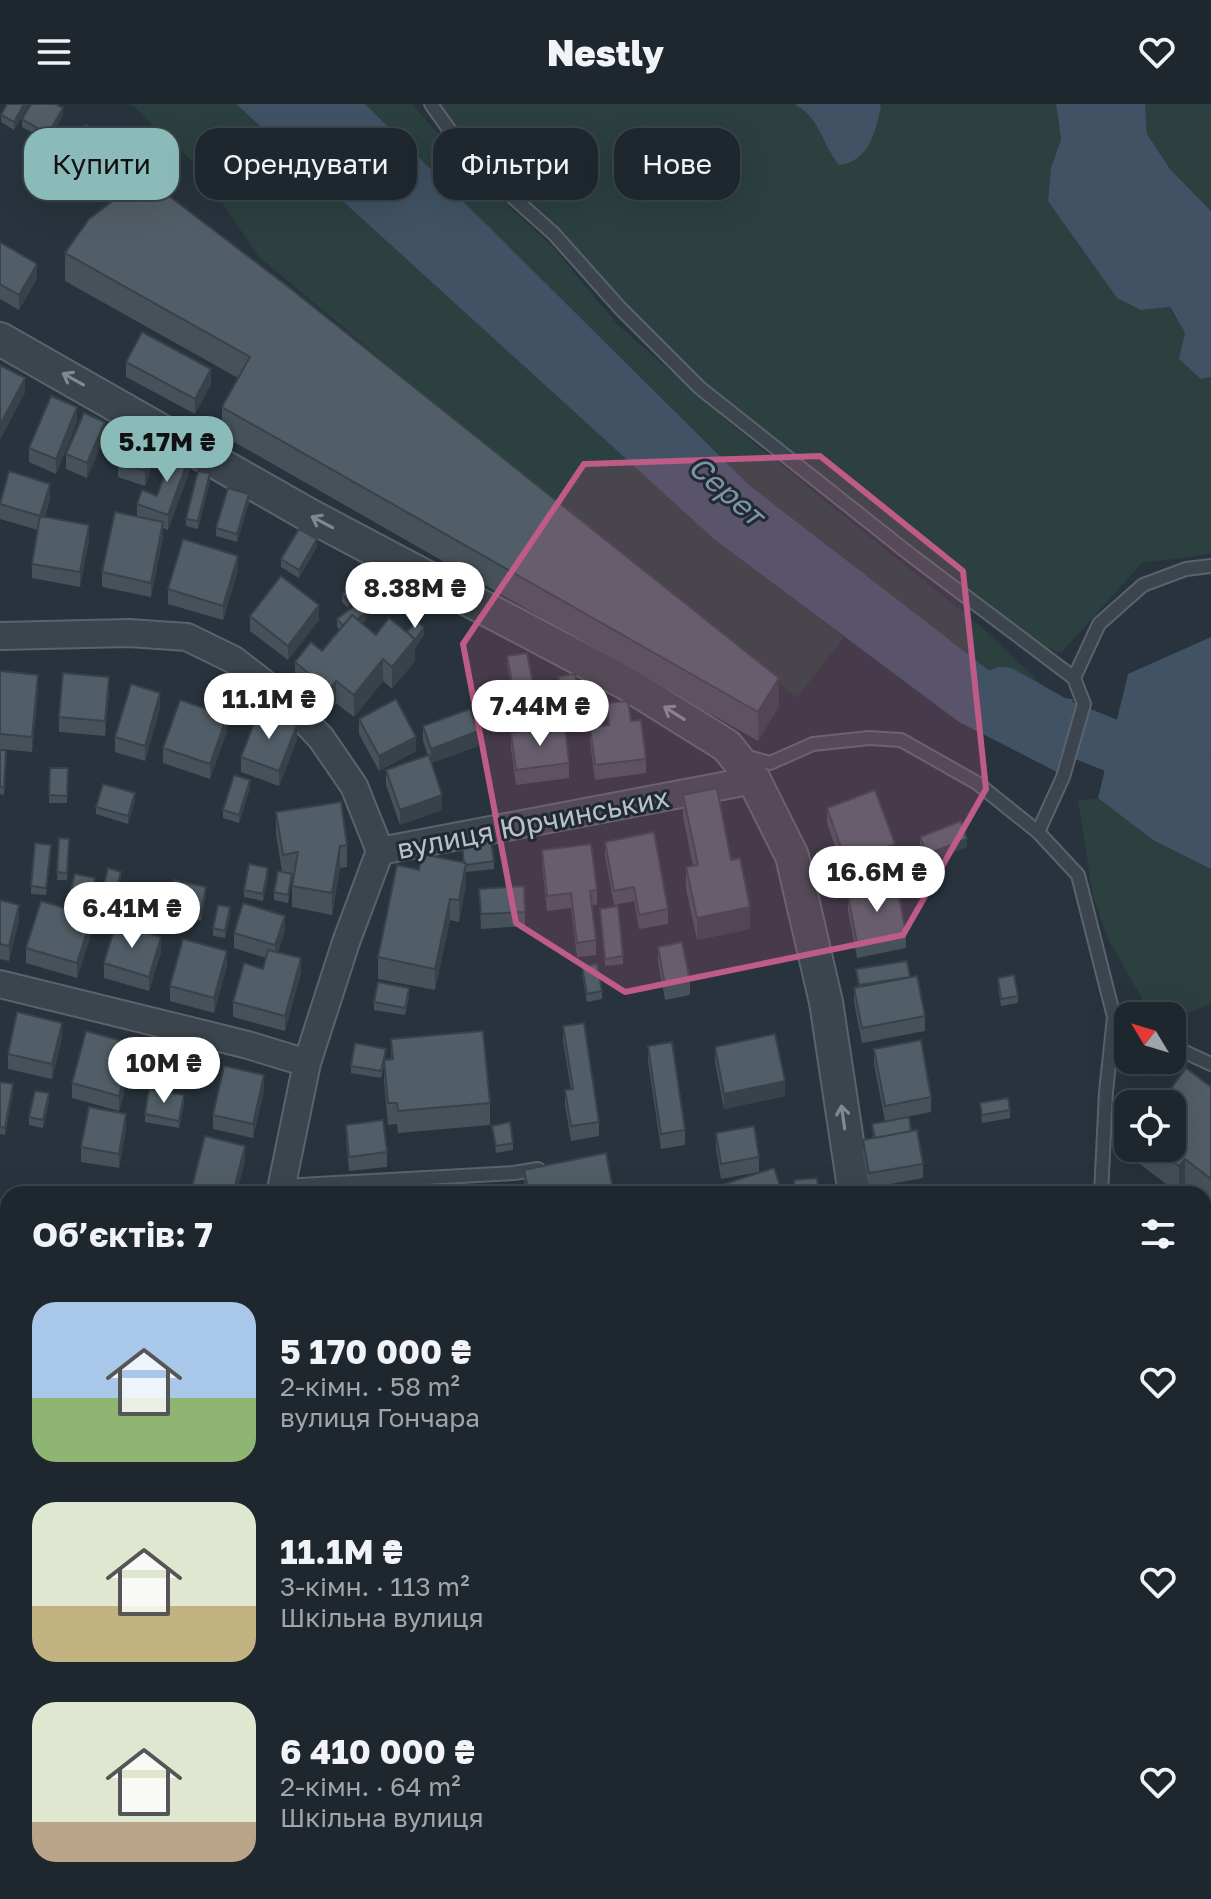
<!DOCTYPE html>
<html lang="uk">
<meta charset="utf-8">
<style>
:root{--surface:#1e262e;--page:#262e36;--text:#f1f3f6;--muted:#a1a5aa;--line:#3c434a;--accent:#8bbbb9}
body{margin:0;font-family:"Golos Text",sans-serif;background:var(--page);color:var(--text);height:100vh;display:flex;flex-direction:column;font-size:30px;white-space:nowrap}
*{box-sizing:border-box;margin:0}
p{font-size:26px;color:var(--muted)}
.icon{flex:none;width:44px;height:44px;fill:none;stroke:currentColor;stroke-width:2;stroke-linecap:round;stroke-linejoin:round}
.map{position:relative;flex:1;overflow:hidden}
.panel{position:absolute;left:0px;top:1082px;width:1212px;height:714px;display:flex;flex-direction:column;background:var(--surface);border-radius:24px 24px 0 0;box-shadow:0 8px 32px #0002,0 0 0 2px var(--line)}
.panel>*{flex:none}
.banner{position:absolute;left:24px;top:24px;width:800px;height:72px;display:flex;gap:16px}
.needle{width:52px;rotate:308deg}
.tools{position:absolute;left:1114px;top:898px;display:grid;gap:16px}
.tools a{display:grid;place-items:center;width:72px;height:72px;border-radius:16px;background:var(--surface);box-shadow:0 8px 32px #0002,0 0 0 2px var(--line);font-size:40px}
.price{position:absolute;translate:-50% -68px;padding:0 18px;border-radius:28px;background:#fff;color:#222;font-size:26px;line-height:52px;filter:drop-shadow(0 2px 4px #0008)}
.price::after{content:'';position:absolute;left:50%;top:48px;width:24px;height:18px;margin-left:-12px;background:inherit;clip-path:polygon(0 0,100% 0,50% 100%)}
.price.active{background:var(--accent);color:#111}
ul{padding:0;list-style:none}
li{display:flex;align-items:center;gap:24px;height:200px;padding:0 32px}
li span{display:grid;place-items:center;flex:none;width:224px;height:160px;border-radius:24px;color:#555}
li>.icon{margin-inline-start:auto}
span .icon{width:96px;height:96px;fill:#fffc;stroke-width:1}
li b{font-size:34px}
h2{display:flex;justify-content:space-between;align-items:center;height:96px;padding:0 32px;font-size:34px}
.tag{padding:0 28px;border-radius:24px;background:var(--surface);box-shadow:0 8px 32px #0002,0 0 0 2px var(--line);font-size:28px;line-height:72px}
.tag.active{background:var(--accent);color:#111}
header{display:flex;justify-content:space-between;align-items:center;height:104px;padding:0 32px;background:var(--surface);font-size:36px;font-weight:800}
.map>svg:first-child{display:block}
</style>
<header><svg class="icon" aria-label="menu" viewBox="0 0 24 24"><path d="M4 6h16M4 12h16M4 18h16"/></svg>Nestly<svg class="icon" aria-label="heart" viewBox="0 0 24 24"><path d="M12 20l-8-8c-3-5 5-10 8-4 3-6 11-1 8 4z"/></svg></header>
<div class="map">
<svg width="1211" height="1795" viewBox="0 0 1211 1795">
<rect width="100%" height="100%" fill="#28333d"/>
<path fill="#2b403f" d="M131,0H236L715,436L844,533L797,594L416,284L259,153L197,62Z
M365,0H412L471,68L553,143L617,220L739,327L985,526L1056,594L1021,591L749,381Z
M439,0H1056L1061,35L1051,64L1048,97L1089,152L1141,206L1169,203L1185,229L1201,275L1211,273V450L1142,459L1061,549L1033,538L705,279L625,199L559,126L475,50Z
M1145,0H1211V107L1170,65L1147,30Z
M1098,694L1153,736L1211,765V900L1172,915V912H1152L1108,835L1093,792L1078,697Z
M0,1489L8,1494V1583L0,1596Z"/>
<path fill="#405264" d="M236,0H365L749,381L1021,591L1073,595L1057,668L959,618L715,436Z
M795,0H879L881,2C876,27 869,58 839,61C820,37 823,18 795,0Z
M1056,0H1145L1147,30L1170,65L1211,107V273L1201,275L1179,255L1185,229L1170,203L1141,206L1117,194L1048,97L1051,64L1061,35Z
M1211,533V765L1153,736L1098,694L1128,570Z"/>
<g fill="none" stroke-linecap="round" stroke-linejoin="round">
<path stroke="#405264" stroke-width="52" d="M1003,589L1060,621L1211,681"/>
<defs>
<path id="service" d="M431,0L470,55L554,130L620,204L700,284L912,452L1074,574L1084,600L1063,673L1038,728
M1074,574L1099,520L1143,481L1186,465L1211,462
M744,652L770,659L813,640L869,634L901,636L977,679L1038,728L1078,771L1114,913L1106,988L1101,1090
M1172,942L1211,960
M282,1082L514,1069L538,1065
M1204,1243H1211"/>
<path id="minor" d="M0,532L129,529L187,533L234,556L284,595L321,634L354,682L380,747
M0,880L248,941L307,959
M280,1090L307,959L346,838L380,747L754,676"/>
<path id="tertiary" d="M0,235L307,410L626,579L727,642L754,676L792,752L826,898L855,1090
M0,1454L8,1459
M476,1788L485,1795
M713,1795L718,1788"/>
</defs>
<use href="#service" stroke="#5a636b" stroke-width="16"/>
<use href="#minor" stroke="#5a636b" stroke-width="30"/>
<use href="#tertiary" stroke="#5a636b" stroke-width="36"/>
<path stroke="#4a5c5c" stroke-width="5" stroke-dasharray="6 6" stroke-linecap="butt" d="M0,1562L8,1554"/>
<use href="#service" stroke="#3c454d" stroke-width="12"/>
<use href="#minor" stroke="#3c454d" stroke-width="26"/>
<use href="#tertiary" stroke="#3c454d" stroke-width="32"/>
</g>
<path fill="#475159" d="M7,0H29L14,26L1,18V11Z
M63,11L48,37L22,23V15Z
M70,41H103L87,62L70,48Z
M89,115L779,602L758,637L222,331V303L238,274L65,177V149Z
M0,138L37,174L19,206L0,195Z
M126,258L211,280L195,310L126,273Z
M77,318L56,370L29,358V344Z
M105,333L87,374L66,365V350Z
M157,346L145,382L118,373V358Z
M191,363L168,426L163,424V433L151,493L102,483V468L137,413V400L157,392Z
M210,377L198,425L186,422V415Z
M50,395L45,413L89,436L80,483L32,474V460L38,426L0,415V397Z
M249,398L237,438L216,432V424Z
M317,443L299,474L281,463V455Z
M238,466L223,516L168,500V485Z
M363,489L348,504L342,498V490Z
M250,512L319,516L288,556L250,527Z
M337,515L366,516L362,519L376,531L407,528L424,531L415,544V557L392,585L383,577L354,613L336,599L329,608L295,580V558L322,547L340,526L337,523Z
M507,552L534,586V593L514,597L507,560Z
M0,567L38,586L32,648L0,645Z
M558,573L584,614V621L567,625L558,581Z
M109,587L105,632L59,628V613Z
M607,599L631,617L646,655V669L595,676L590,638V623L608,621Z
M160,604L145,657L115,648V633Z
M359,615L416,647L379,667L359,630Z
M423,622L478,642L431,659L442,706L400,721L386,681V666L428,652L423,637Z
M227,627L210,675L163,659V644Z
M511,629L569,659V674L516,681L511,644Z
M297,636L279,682L241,668V653Z
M0,646H6L4,691L0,690Z
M50,664H68L67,699H49Z
M250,684L239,719L223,714V706Z
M683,691L731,756L750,825L697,836L686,785V763L693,762L683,712Z
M135,696L128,720L96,710V703Z
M827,704L895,755L846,773L827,719Z
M276,708L347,741V763L340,764L332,811L292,803V782L294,771H292L288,799L274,796V788L282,768L276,730Z
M920,733L967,743L927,758L920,740Z
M59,734L69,735L67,776H57Z
M605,738L668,805V820L639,825L634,797L614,801L605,752Z
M462,740L494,757V765L466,768V781L459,818L450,816L435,886L378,875V853L419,766L463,759Z
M542,746L597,786V801H592L596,836V851L577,853L571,804L547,807L542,761Z
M51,748L46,791L31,790V782Z
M268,772L263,797L244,793V786Z
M121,775L108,824L96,821V813Z
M95,782L92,797L71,793V786Z
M479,785L525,808V822L481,825Z
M206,791L201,817L168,810V802Z
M848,792L906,829V844L857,854L848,807Z
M0,796L19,816L9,857L0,855Z
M600,805L623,852V860L605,862Z
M230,811L225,834L213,832V824Z
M92,827L77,874L26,859V844Z
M285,827L278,848L301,869L285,927L233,913V898L263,865L266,854L234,844V829Z
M658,843L690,877V891L665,896L658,858Z
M161,848L149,887L104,874V859Z
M227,862L214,909L170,897V882Z
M582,863L602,887V895L587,898L582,870Z
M856,865L910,874L925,912V927L862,939L854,898V884L858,883Z
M998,874L1018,892V899L1001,902L998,882Z
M409,892L405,911L374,906V898Z
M563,922L599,1018V1032L571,1037L565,1001V986H571L563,937Z
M62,933L52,975L8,965V950Z
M391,935L490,999V1021L398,1029L397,1020L388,1021L384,978V961L381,974L351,969V962L386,953L385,956L391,955Z
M648,942L685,1026V1041L661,1045L648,957Z
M715,943L785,992L724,1005L715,958Z
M874,945L931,993V1008L885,1017L874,960Z
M133,955L119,1007L72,994V979Z
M0,978L13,988L5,1031L0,1030Z
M1211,983V1114L1210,1103L1204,1098V1090H1193L1185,1083L1179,1090L1136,1057V1044H1172L1170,986Z
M264,986L253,1034L213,1025V1011Z
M49,997L43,1024L29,1021V1013Z
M184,999L179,1024L145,1018V1010Z
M980,999L1010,1006V1014L982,1019Z
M872,1020L911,1027L923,1060V1074L869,1084L863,1051V1036L873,1034Z
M346,1021L387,1048V1063L349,1067L346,1036Z
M492,1022L513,1039V1046L496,1049Z
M126,1025L119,1064L81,1058V1043Z
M716,1029L759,1053V1068L721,1075L716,1044Z
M245,1057L236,1090H192V1083Z
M524,1066L614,1090H525Z
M1204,1340L1211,1341V1423L1204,1422Z
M0,1342H8V1409L0,1403Z
M1204,1582L1211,1583V1650H1204Z
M290,1788H416L426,1795H290Z
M623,1788H682L678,1795H623Z"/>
<path fill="#394248" d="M24,0H29L14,26V18Z
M63,4V11L48,37V30Z
M103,34V41L87,62V54Z
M37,160V174L19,206V191Z
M211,265V280L195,310V295Z
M25,274V289L0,336V321Z
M77,303V318L56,370V355Z
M105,318V333L87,374V359Z
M157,331V346L145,382V367Z
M191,348V363L168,426V411Z
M210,369V377L198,425V417Z
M50,380V395L40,427V412Z
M249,390V398L237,438V430Z
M163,418V433L151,493V479Z
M89,421V436L80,483V468Z
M317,435V443L299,474V466Z
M238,452V466L223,516V502Z
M363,482V489L348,504V497Z
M319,501V516L288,556V542Z
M366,509V516L345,533V525Z
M424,523V531L415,544V557L392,585V563Z
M383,555V577L354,613V591Z
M38,571V586L32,648V633Z
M109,573V587L105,632V617Z
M779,574V602L758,637V608Z
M336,577V599L329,608V586Z
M160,589V604L145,657V642Z
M227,612V627L210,675V660Z
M297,621V636L279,682V667Z
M478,627V642L431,659V645Z
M416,633V647L379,667V652Z
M250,676V684L239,719V711Z
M135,689V696L128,720V712Z
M442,691V706L400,721V706Z
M967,735V743L927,758V750Z
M895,740V755L846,773V758Z
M340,742V764L332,811V789Z
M466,759V781L459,818V796Z
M268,764V772L263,797V790Z
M121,768V775L108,824V816Z
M206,783V791L201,817V809Z
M450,795V816L435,886V865Z
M19,801V816L9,857V842Z
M230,803V811L225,834V827Z
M750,803V825L697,836V814Z
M92,812V827L77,874V859Z
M285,812V827L275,856V841Z
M161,833V848L149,887V873Z
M227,847V862L214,909V894Z
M301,854V869L285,927V912Z
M62,919V933L52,975V960Z
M133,940V955L119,1007V992Z
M264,971V986L253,1034V1020Z
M785,977V992L724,1005V990Z
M13,980V988L5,1031V1024Z
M49,989V997L43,1024V1016Z
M184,991V999L179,1024V1017Z
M126,1010V1025L119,1064V1050Z
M245,1042V1057L236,1090H233Z
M1185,1055V1083L1179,1090V1062Z
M780,1082V1090H756Z
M673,1788H682L678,1795H669Z"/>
<path fill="#525e67" stroke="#394248" stroke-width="2" d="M7,0H24L14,18L1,11Z
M31,0H55L63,4L48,30L22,15Z
M86,21L103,34L87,54L70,41Z
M144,73L291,185L779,574L758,608L222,303L250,253L65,149L89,115Z
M0,138L37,160L19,191L0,180Z
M142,228L211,265L195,295L126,258Z
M0,261L25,274L0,321Z
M51,292L77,303L56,355L29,344Z
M84,309L105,318L87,359L66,350Z
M131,322L157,331L145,367L118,358Z
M175,342L191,348L168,411L137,400L142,386L157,392Z
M9,367L50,380L40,412L89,421L80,468L32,460L40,412L0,400Z
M198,367L210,369L198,417L186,415Z
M228,384L249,390L237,430L216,424Z
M115,408L163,418L151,479L102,468Z
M299,425L317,435L299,466L281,455Z
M183,435L238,452L223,502L168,485Z
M281,472L319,501L288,542L250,512Z
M356,475L363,482L348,497L342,490Z
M358,499L366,509L357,515L352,511L343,522L337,515Z
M352,511L376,531L389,514L415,535L392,563L383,555L354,591L336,577L329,586L295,558L311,538L322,547Z
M416,517L424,523L415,536L407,528Z
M527,549L534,586L514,589L507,552Z
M0,567L38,571L32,633L0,630Z
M63,569L109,573L105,617L59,613Z
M575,570L584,614L567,617L558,573Z
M131,580L160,589L145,642L115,633Z
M396,595L416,633L379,652L359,615Z
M180,596L227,612L210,660L163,644Z
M628,597L631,617L641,616L646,655L595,661L590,623L609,621L607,599Z
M470,605L478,627L431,645L423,622Z
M259,607L297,621L279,667L241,653Z
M565,622L569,659L516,666L511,629Z
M0,646H6L4,683H0Z
M429,651L442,691L400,706L386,666Z
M50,664H68L67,692L49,691Z
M234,671L250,676L239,711L223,706Z
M103,680L135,689L128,712L96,703Z
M717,684L731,756L740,754L750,803L697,814L686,763L698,761L683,691Z
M875,686L895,740L846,758L827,704Z
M341,698L347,741L340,742L332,789L292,782L298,748L283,751L276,708Z
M961,717L967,735L927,750L920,733Z
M654,728L668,805L639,811L634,783L614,787L605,738Z
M59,734L69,735L67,769L57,768Z
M491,737L494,757L466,761V759H464L462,740Z
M35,739L51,741L46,784L31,782Z
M591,740L597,786L590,787L596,836L577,839L571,789L547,792L542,746Z
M422,750L466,759L459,796L450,795L435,865L378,853L397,761L419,766Z
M249,760L268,764L263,790L244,786Z
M108,764L121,768L108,816L96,813Z
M278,767L292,770L288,791L274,788Z
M75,770L95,774L92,790L71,786Z
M174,776L206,783L201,809L168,802Z
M524,782L525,808L481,810L479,785Z
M897,782L906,829L857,839L848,792Z
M0,796L19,801L9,842L0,840Z
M41,797L92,812L77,859L26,844Z
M243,799L285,812L275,841L234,829Z
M218,801L230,803L225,827L213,824Z
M618,802L623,852L605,855L600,805Z
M116,819L161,833L149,873L104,859Z
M183,835L227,847L214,894L170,882Z
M682,838L690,877L665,881L658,843Z
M268,846L301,854L285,912L233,898L244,859L263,865Z
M907,857L910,873L859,881L856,865Z
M597,860L602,887L587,890L582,863Z
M1014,871L1018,892L1001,895L998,874Z
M917,872L925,912L862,924L854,884Z
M378,878L409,884L405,904L374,898Z
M17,908L62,919L52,960L8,950Z
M584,919L599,1018L571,1022L565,986L573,985L563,922Z
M86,927L133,940L119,992L72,979Z
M483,927L490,999L398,1007L397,999H388L384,956L393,955L391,935Z
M775,930L785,977L724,990L715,943Z
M921,936L931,993L885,1002L874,945Z
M672,938L685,1026L661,1030L648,942Z
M355,939L386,945L381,967L351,962Z
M224,962L264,971L253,1020L213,1011Z
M1186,964L1211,983V1075L1185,1055L1179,1062L1156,1044H1172V1000H1165L1173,989L1170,986Z
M0,978L13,980L5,1024L0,1023Z
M149,985L184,991L179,1017L145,1010Z
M35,987L49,989L43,1016L29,1013Z
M1008,994L1010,1006L982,1011L980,999Z
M89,1003L126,1010L119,1050L81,1043Z
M909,1013L911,1027L875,1034L872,1020Z
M383,1016L387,1048L349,1053L346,1021Z
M510,1018L513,1039L496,1042L492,1022Z
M754,1022L759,1053L721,1060L716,1029Z
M917,1026L923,1060L869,1069L863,1036Z
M205,1032L245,1042L233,1090H220L192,1083Z
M606,1049L614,1090H529L524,1066Z
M774,1064L780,1082L756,1090H711L709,1085Z
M817,1074L819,1090H795L794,1076Z
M928,1082L930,1090H883Z
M483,1086V1090H458V1088Z
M3,1338L8,1342V1394L0,1388V1342Z
M1204,1340L1211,1341V1408L1204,1407Z
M1204,1582L1211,1583V1629L1204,1628Z
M1204,1751L1211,1752V1795H1203Z
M293,1788H416L426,1795H303Z
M631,1788H673L669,1795H642Z
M760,1788H806L810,1790L807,1795H756Z
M871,1788L889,1795H868Z"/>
<defs><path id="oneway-shaft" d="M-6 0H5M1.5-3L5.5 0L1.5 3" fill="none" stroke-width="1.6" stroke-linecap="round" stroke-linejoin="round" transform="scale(2)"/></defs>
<g stroke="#808991">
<use href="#oneway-shaft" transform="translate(73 275) rotate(-151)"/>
<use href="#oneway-shaft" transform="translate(322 418) rotate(-152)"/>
<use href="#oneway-shaft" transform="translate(674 609) rotate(-148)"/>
<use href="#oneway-shaft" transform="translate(843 1013) rotate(-98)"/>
</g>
<path fill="#be5b87" fill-opacity="0.2" stroke="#be5b87" stroke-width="6" stroke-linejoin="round" d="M820,352L963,467L986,685L903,831L625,888L516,819L463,540L584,360Z"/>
<g text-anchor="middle" stroke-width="6" stroke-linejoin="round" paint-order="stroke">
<g font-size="28" fill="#b8c0c8" stroke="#212a32">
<text transform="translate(533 719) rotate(-11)" y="10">вулиця Юрчинських</text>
</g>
<g font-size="30" font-style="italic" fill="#7d93a7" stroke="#212a32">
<text transform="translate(726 387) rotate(41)" y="10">Серет</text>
</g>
</g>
</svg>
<div class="tools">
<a><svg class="needle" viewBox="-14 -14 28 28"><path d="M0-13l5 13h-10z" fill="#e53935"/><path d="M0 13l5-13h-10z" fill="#a1a5aa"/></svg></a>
<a><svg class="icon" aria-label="locate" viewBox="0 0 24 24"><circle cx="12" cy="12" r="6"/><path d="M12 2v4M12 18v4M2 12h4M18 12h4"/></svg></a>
</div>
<b class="price active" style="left:167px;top:380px">5.17M ₴</b>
<b class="price" style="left:415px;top:526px">8.38M ₴</b>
<b class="price" style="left:269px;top:637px">11.1M ₴</b>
<b class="price" style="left:540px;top:644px">7.44M ₴</b>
<b class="price" style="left:877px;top:810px">16.6M ₴</b>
<b class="price" style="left:132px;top:846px">6.41M ₴</b>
<b class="price" style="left:164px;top:1001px">10M ₴</b>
<div class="banner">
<a class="tag active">Купити</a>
<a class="tag">Орендувати</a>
<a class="tag">Фільтри</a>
<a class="tag">Нове</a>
</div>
<section class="panel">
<h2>Об’єктів: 7<svg class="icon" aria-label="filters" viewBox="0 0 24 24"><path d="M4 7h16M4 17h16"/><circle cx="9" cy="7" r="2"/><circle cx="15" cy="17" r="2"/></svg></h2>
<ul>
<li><span style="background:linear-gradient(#a9c7e8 60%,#8fb573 0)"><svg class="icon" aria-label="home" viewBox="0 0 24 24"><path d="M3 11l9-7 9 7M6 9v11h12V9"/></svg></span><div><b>5 170 000 ₴</b><p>2-кімн. · 58 m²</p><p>вулиця Гончара</p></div><svg class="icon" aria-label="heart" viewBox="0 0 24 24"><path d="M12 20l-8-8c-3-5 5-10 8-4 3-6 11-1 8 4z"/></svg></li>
<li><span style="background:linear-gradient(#dfe7d0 65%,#c2b280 0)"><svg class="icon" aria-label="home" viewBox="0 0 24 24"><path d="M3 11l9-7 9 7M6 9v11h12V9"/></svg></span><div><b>11.1M ₴</b><p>3-кімн. · 113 m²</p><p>Шкільна вулиця</p></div><svg class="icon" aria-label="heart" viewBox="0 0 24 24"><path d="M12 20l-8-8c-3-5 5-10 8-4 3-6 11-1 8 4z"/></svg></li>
<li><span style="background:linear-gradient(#dfe7d0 75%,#b9a48a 0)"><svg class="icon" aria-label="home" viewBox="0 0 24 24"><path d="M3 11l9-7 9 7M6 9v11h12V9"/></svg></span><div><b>6 410 000 ₴</b><p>2-кімн. · 64 m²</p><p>Шкільна вулиця</p></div><svg class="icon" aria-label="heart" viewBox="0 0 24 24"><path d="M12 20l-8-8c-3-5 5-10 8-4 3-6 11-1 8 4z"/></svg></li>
</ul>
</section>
</div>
